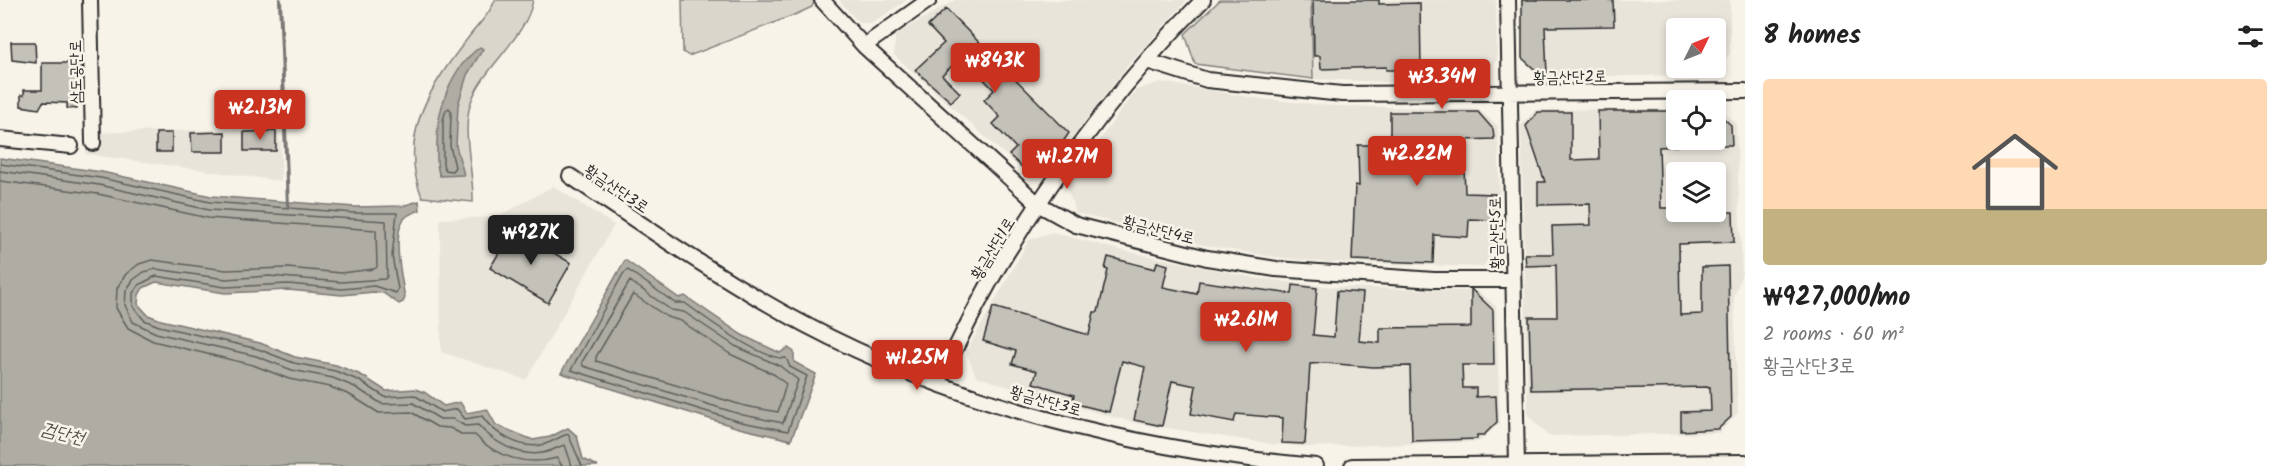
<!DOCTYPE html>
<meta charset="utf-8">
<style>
:root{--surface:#fff;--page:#f6f6f6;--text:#222;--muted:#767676;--accent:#c8321e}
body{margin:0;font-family:Kalam,"Poor Story",sans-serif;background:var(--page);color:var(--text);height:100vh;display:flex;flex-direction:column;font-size:22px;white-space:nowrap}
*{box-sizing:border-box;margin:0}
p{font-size:20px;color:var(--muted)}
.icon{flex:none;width:33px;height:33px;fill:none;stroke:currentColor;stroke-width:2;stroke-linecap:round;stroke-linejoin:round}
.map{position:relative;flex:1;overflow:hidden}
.sheet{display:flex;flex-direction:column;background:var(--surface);width:540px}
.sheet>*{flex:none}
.needle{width:39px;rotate:47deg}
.controls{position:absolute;left:1666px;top:18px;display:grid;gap:12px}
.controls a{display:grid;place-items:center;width:60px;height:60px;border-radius:6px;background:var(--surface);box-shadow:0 3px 9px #0003;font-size:30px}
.price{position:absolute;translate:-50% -51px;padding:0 14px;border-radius:6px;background:var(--accent);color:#fff;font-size:20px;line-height:39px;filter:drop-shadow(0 2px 3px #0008)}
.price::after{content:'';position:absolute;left:50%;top:36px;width:18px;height:14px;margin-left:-9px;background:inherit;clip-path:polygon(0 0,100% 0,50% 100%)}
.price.current{background:#222;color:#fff}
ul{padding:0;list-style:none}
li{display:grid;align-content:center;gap:12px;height:318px;padding:0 18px}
li span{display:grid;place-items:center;height:186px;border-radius:6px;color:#555}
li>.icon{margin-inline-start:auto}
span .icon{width:108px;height:108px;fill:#fffc;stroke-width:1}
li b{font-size:26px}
h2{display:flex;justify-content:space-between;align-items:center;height:72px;padding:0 18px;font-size:26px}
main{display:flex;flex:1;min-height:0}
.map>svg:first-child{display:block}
</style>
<main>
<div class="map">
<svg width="1745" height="466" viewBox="0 0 1745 466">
<rect width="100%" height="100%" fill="#f7f3e8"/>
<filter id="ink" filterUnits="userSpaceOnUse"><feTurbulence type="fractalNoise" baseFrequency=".0167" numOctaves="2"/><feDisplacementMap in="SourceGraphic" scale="12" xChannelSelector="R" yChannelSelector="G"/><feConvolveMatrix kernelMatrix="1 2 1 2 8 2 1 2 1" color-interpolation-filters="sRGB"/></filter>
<g filter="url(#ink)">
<path fill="#e8e4da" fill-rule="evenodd" d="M839,0H907L873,23H859Z
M955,0H1187L1130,63L1049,167L1022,170L894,55L895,35Z
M1311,0H1496L1497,61L1478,82L1434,84L1313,79Z
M1520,0H1730V54L1710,75L1539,77L1521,58ZM1677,28H1716V68H1677Z
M1161,82L1262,99L1334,106L1478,109L1498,126L1501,246L1482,267L1325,262L1267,256L1204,245L1076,213L1066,185L1136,90Z
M1716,108H1721L1736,123L1742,273L1734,298L1738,413L1719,433L1548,436L1528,415L1521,125L1536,110L1677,109V140H1716ZM1677,172H1716V212H1677Z
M277,128L281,143V181L86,154V133Z
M553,186L614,225L526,380L441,352L440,219L498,217Z
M1052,232L1116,249L1255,278L1332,287L1478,291L1496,306L1500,423L1479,442L1311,447L1272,444L1140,424L1045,399L976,376L966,352L1029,240Z"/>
<path fill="#dad6cc" stroke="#82807c" stroke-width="1.5" d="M495,0H533C527,36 486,65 472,99C460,131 474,169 473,202L422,197C397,134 431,86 468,38C477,25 490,15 495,0Z
M682,0H813L814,2L812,7L799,13L689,56L683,52Z
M1220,0H1311L1313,79L1195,64L1185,34Z"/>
<path fill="#afaca4" stroke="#7a7874" stroke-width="1.5" d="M480,47L483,49L467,75L458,105L456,146L464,175L440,176C436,168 437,158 437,148C436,111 449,70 480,47Z
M0,158L102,172L211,196L355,207L402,206L419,201L420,210C416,212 411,213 407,216C390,229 402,280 405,298L403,302L399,304L383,293L374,292L342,295L288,290L225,293L156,282L143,288L139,295L138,304L148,315L161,320L260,343L295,357L336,365L361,375L386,391L415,389L424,392L444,406L460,402L467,413L487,409L496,425L533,440L550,437L568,428L577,436L583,459L598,466H0Z
M625,260L679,298L685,296L742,335L780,353L788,348L794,352V362L816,374L791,440L739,428L561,373Z"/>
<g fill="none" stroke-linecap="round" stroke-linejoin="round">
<path stroke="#605f5b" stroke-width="1.5" d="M449,108L451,111L450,146L455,167L452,171L445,170L443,164V120L446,110Z
M0,164L101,178L210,202L354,213H397L392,256L398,289L396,293L374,286L342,289L288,284L225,287L156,276L139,285L133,293V306L144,320L159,326L258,349L294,363L335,371L358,380L385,397L414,395L442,412L457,409L465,419L482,416C494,434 522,451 545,444C553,442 560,436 568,434L582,466
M0,171L99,185L209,210L386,221L387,276L385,279L341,282L269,276L226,279L156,269L144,272L133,280L126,291L125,305L133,322L156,333L256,356L292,370L333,378L355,387L382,404L413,403L440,419H453L465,426L478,425C493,442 519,457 542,453C550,452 557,447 565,445L572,466
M0,181L98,194L208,218L376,230L377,267L374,269L341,273L288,268L226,270L152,260L139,264L126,274L117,288L116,308L128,328L153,341L253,365L289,379L330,387L350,395L379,413L411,412L437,427L450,428L463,435H475C496,458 528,466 557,458L562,466
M628,270L675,303H685C705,318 763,361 786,358L790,367L807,376L788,431L741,422L571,370L623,274Z
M630,281L671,310L684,312L735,346L780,366L798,380L783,423L743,415L583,366L582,362Z
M633,294L667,317L681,321L730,354L775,375L786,384L778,412L745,406L596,361V357Z"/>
<path stroke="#7a7874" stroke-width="4" d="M280,0L288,206"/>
</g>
<path fill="#c4c1b9" stroke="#2b2b2b" stroke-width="1.5" d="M1313,0H1379V4L1420,3L1421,70H1386V67L1321,69L1320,56H1314Z
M1522,0H1613L1614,26L1545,27L1547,75H1541L1522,58Z
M946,9L1069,133L1047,165L1024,169L1009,155L1016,148L993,124L1000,117L984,100L994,90L962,57L942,75L960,93L951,102L915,70L944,43L928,26Z
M11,42H35L36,63L12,60Z
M42,63H82L83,103H77V109L67,108V103L43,102L39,109L21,106V95H24V90H42Z
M1598,111H1677V146L1659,147L1661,208H1677V212H1733L1734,242L1679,244L1680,315L1702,314V267L1728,266L1731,417L1718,429L1681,431V412L1711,411L1710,387L1531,390L1529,317H1557L1556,265L1526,266L1525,254H1553L1552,226L1591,225L1590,204L1538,205V182H1545L1526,126L1538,112H1571V160L1599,159Z
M1716,111L1731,125L1732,145H1717Z
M1390,112H1478L1493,129L1494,139L1463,140L1465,193L1495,194L1494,220L1469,219L1468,237L1434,235L1433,263L1352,260L1355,185L1359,186L1358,145H1390Z
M276,131V151H244V132Z
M225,132V152H192L191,133Z
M156,133H172V152H156Z
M513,229L571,263L548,303L490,268Z
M1108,257L1155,269L1157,262L1168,265L1163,287L1197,294L1199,281L1292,294L1293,285L1317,288L1313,335L1334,337L1337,291L1363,293L1359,341L1380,343V328L1471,327V289L1493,310L1494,365H1462L1463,388H1476V397L1496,396L1497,422L1484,435H1477V439L1412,441L1410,366L1373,367L1325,363L1310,364L1305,444L1282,443L1283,418L1236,414L1234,422L1191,414L1196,386L1172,381L1162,426L1134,420L1145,367L1122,361L1109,412L1072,403L1074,395L1033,383L1037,371L1012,364L1016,351L983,341L993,307L1089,335L1094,312H1098L1108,270L1105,269Z"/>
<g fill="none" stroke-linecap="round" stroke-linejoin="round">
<defs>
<path id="minor" d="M90,0L93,143
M822,0L864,46L929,0
M1508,0L1517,466
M864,46L1038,204L1076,225L1207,258L1276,269L1434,280H1512
M1147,61L1207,80L1342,94L1745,91
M0,139L71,146
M570,176C647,228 722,280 804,324C961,407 1139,451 1316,466
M938,383C959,342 978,300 1002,261C1059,167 1126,77 1203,0
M1352,466L1745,462"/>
</defs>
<use href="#minor" stroke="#2b2b2b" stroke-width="18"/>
<use href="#minor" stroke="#f7f3e8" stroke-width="14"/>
</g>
</g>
<g text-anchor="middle" stroke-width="5" stroke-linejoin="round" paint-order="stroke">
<g font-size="16" fill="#2b2b2b" stroke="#f7f3e8">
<text transform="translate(75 72) rotate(-91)" y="6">삼도공단로</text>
<text transform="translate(1570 76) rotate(-1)" y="6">황금산단2로</text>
<text transform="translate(617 188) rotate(34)" y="6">황금산단3로</text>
<text transform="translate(1159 229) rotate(14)" y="6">황금산단4로</text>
<text transform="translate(1495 233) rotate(-91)" y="6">황금산단5로</text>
<text transform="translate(992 248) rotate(-59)" y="6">황금산단1로</text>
<text transform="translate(1046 400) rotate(16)" y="6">황금산단3로</text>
</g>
<g font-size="18" font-style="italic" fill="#53524f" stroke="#f7f3e8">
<text transform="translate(63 433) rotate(14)" y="6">검단천</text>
</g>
</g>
</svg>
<div class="controls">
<a><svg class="needle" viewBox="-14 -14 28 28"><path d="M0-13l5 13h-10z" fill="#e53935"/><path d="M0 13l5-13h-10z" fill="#767676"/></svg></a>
<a><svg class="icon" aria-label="locate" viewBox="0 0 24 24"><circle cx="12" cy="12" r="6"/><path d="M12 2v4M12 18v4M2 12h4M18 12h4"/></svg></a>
<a><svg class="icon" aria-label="layers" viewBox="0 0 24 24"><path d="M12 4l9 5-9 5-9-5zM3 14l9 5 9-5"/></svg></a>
</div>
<b class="price" style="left:995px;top:94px">₩843K</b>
<b class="price" style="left:1442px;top:110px">₩3.34M</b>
<b class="price" style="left:260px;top:141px">₩2.13M</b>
<b class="price" style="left:1417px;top:187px">₩2.22M</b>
<b class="price" style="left:1067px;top:190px">₩1.27M</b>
<b class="price current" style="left:531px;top:266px">₩927K</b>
<b class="price" style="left:1246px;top:353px">₩2.61M</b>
<b class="price" style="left:917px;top:391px">₩1.25M</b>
</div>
<section class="sheet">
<h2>8 homes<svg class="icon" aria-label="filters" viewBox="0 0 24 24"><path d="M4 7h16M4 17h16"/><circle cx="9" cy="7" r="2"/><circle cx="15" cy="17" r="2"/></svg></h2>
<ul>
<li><span style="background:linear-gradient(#ffd9b3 70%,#c2b280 0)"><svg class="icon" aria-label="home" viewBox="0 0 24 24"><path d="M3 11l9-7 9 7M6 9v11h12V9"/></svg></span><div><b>₩927,000/mo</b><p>2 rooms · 60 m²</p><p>황금산단3로</p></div></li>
</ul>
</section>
</main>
